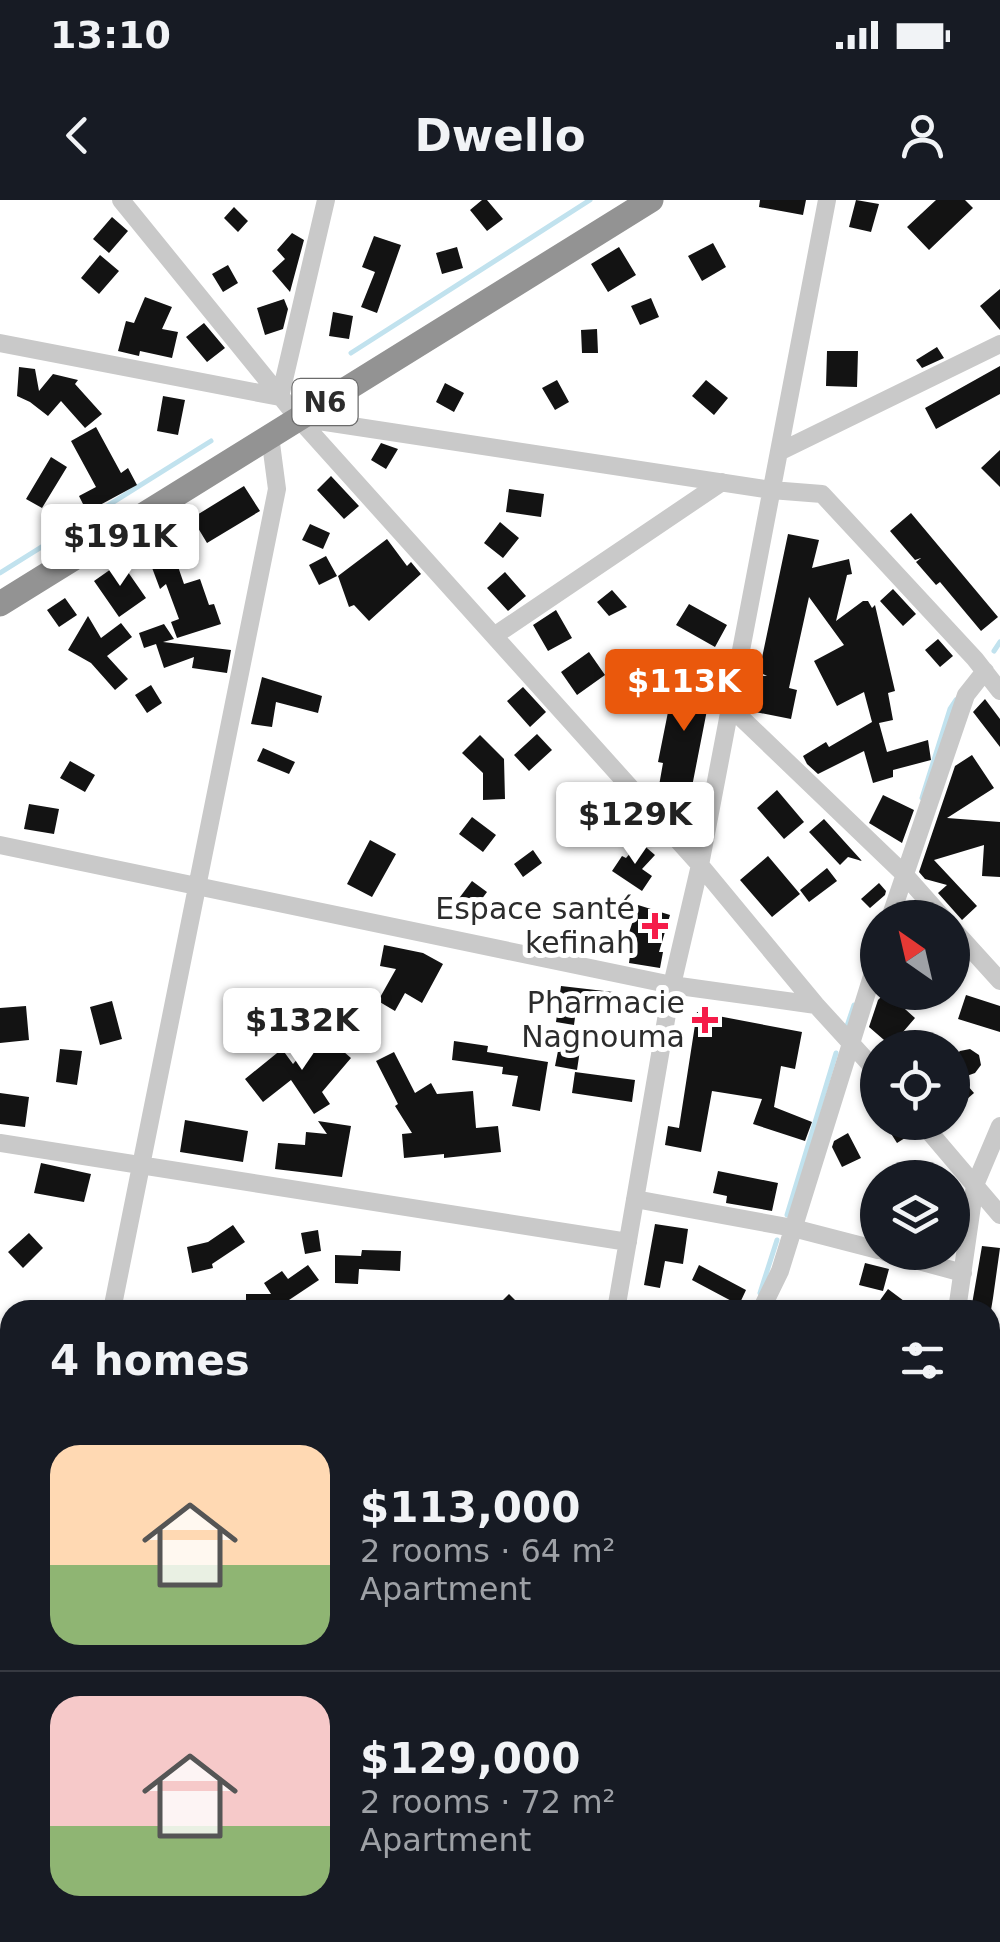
<!DOCTYPE html>
<meta charset="utf-8">
<style>
:root{--surface:#171b24;--page:#20242c;--text:#f1f3f6;--muted:#9ea1a6;--line:#363941;--accent:#ea580c}
body{margin:0;font-family:"DejaVu Sans",sans-serif;background:var(--page);color:var(--text);height:100vh;display:flex;flex-direction:column;font-size:38px;white-space:nowrap}
*{box-sizing:border-box;margin:0}
p{font-size:32px;color:var(--muted)}
.icon{flex:none;width:55px;height:55px;fill:none;stroke:currentColor;stroke-width:2;stroke-linecap:round;stroke-linejoin:round}
.map{position:relative;flex:1;overflow:hidden}
.sheet{position:absolute;left:0px;top:1100px;width:1000px;height:642px;display:flex;flex-direction:column;background:var(--surface);border-radius:30px 30px 0 0;box-shadow:0 2px 8px #0004}
.sheet>*{flex:none}
.needle{width:65px;rotate:326deg}
.fabs{position:absolute;left:860px;top:700px;display:grid;gap:20px}
.fabs a{display:grid;place-items:center;width:110px;height:110px;border-radius:50%;background:var(--surface);box-shadow:0 2px 8px #0004;font-size:50px}
.price{position:absolute;translate:-50% -85px;padding:0 22px;border-radius:10px;background:#fff;color:#222;font-size:32px;line-height:65px;filter:drop-shadow(0 2px 5px #0008)}
.price::after{content:'';position:absolute;left:50%;top:60px;width:30px;height:22px;margin-left:-15px;background:inherit;clip-path:polygon(0 0,100% 0,50% 100%)}
.price.selected{background:var(--accent);color:#fff}
ul{padding:0;list-style:none}
li{display:flex;align-items:center;gap:30px;height:250px;padding:0 50px}
li+li{border-top:2px solid var(--line)}
li span{display:grid;place-items:center;flex:none;width:280px;height:200px;border-radius:30px;color:#555}
li>.icon{margin-inline-start:auto}
span .icon{width:120px;height:120px;fill:#fffc;stroke-width:1}
li b{font-size:42px}
h2{display:flex;justify-content:space-between;align-items:center;height:120px;padding:0 50px;font-size:42px}
.status{display:flex;justify-content:space-between;align-items:center;height:70px;padding:0 50px;background:var(--surface);direction:ltr}
.status svg{height:28px;fill:currentColor}
header{display:flex;justify-content:space-between;align-items:center;height:130px;padding:0 50px;background:var(--surface);font-size:45px;font-weight:600}
.map>svg:first-child{display:block}
</style>
<div class="status"><b>13:10</b><svg viewBox="0 0 49 12"><path d="M0 12V9h3v3zM5 12V6h3v6zM10 12V3h3v9zM15 12V0h3v12zM26 1h20v11H26zM47 4h2v5h-2z"/></svg></div>
<header><svg class="icon" aria-label="back" viewBox="0 0 24 24"><path d="M15 5l-7 7 7 7"/></svg>Dwello<svg class="icon" aria-label="person" viewBox="0 0 24 24"><circle cx="12" cy="8" r="4"/><path d="M4 21q1-7 8-7t8 7"/></svg></header>
<div class="map">
<svg width="1000" height="1742" viewBox="0 0 1000 1742">
<rect width="100%" height="100%" fill="#fff"/>
<g fill="none" stroke-linecap="round" stroke-linejoin="round">
<path stroke="#c1e2ee" stroke-width="5" d="M351,153L590,0
M0,373L211,241
M994,451L1000,442
M922,598L950,509L956,500
M870,756L878,734
M847,826L854,805
M787,1015L836,853
M760,1093L777,1040"/>
</g>
<path fill="#131313" d="M482,0H487L503,19L487,31L470,10Z
M760,0H806L803,15L759,7Z
M856,0L879,4L871,32L849,27Z
M936,0H965L973,8L929,50L907,27Z
M234,7L248,21L238,32L224,18Z
M112,17L128,31L109,53L93,39Z
M292,33L304,40L290,92L272,71L285,59L277,50Z
M374,36L401,45L377,113L361,107L375,72L362,67Z
M713,43L726,67L702,81L688,56Z
M457,47L463,68L442,74L436,53Z
M619,47L636,75L608,92L591,64Z
M100,55L119,71L99,94L81,78Z
M228,65L238,83L223,92L212,74Z
M1000,89V130L980,106Z
M145,97L172,107L162,129L178,132L172,158L140,151L139,156L118,151L126,121L134,123Z
M651,98L659,117L640,125L631,106Z
M284,99L288,109L283,129L265,135L257,108Z
M333,112L353,116L349,139L329,136Z
M204,123L225,148L207,162L186,137Z
M597,129L598,153H582L581,130Z
M937,147L944,158L922,168L916,160Z
M827,151H858L857,187L826,186Z
M1000,166V194L936,229L925,208Z
M19,167L35,169L39,191L53,174L78,180L75,184L102,214L85,228L61,201L48,216L30,202L17,196Z
M557,180L569,202L555,210L542,188Z
M706,180L728,198L714,215L692,196Z
M445,183L464,193L454,212L436,202Z
M163,196L185,200L178,235L157,231Z
M96,227L121,273L128,268L137,285L87,312L79,296L96,287L71,241Z
M381,243L398,249L386,269L371,260Z
M1000,250V287L981,268Z
M51,257L67,267L42,308L26,299Z
M331,276L359,306L344,319L317,290Z
M244,286L260,311L207,343L192,318Z
M509,289L544,294L541,317L506,312Z
M911,313L998,417L981,431L940,382L936,385L916,362L921,358L915,360L890,331Z
M500,322L519,338L503,358L484,343Z
M310,324L330,333L323,349L302,340Z
M168,332L176,346L172,349L184,384L200,379L209,405L214,404L221,424L177,438L171,422L179,419L166,384L160,389L151,365L162,361L151,343Z
M788,334L819,340L812,368L849,359L852,374L847,375L836,421L863,401H868L872,408L875,405L895,491L888,493L893,520L879,523L887,552L928,540L931,560L893,570V577L873,583L864,551L818,574L807,564L803,556L826,542L829,547L872,522L864,492L837,506L814,461L844,445L809,397L789,488L797,490L791,519L755,512L762,476H767L759,472Z
M387,339L407,366L411,362L421,374L369,421L354,405L349,407L338,376Z
M326,356L337,376L319,385L309,365Z
M121,362L146,398L119,417L94,381Z
M505,372L526,396L508,411L487,388Z
M893,389L916,414L903,426L880,401Z
M612,390L627,407L609,416L597,402Z
M65,398L77,415L59,427L47,410Z
M689,404L727,425L715,447L676,425Z
M556,410L572,438L548,451L533,425Z
M88,416L101,438L121,423L132,437L107,456L128,479L115,490L91,463L68,450Z
M164,424L174,439L163,442L231,450L227,473L192,468L194,457L164,468L156,444L144,448L139,433Z
M938,439L953,456L940,467L925,450Z
M589,452L605,475L577,495L561,472Z
M679,468L713,472L710,510H707L689,602L657,597L663,563L658,562L668,512L674,513Z
M262,477L322,496L318,513L276,502L272,527L251,524Z
M151,485L162,503L147,513L135,495Z
M523,487L546,512L530,527L507,501Z
M985,499L1000,519V547L973,512Z
M537,534L552,550L529,571L514,555Z
M480,535L504,559L505,599L483,600V573L462,553Z
M263,548L295,562L289,574L257,561Z
M972,555L994,588L947,618L1000,622V677L982,676L984,645L934,660L977,706L962,720L938,693L947,685L925,679L919,672L955,566Z
M70,561L95,575L85,592L60,578Z
M777,590L804,622L784,639L757,608Z
M883,595L914,610L902,643L869,623Z
M29,604L59,609L54,634L24,629Z
M472,617L496,635L483,652L459,634Z
M824,619L862,661L848,657L840,665L809,632Z
M370,640L396,654L372,697L347,684Z
M640,642L655,655L642,669L652,676L642,691L612,671L622,656L626,658Z
M533,650L542,663L523,677L514,664Z
M768,656L800,694L772,717L740,680Z
M827,668L837,681L809,702L800,690Z
M472,681L487,692L472,712L457,701Z
M879,683L886,691L885,695L870,708L861,699Z
M638,705L670,715L659,752H663L660,768L629,763L632,741L627,739Z
M384,745L423,753L443,764L422,803L405,793L395,811L378,801L396,769L380,766Z
M952,751L967,772L952,785Z
M561,786L613,792L610,815L576,810L574,825L556,822Z
M886,792L915,818L891,846L869,827L878,800Z
M966,795L1000,806V832L958,819Z
M112,801L122,839L100,845L90,807Z
M26,806L29,840L0,843V808Z
M697,812L802,832L795,869L781,866L774,907L812,922L805,941L753,924L762,899L712,891L701,952L665,945L668,926L679,928Z
M321,832L351,858L322,892L330,904L314,914L291,880L263,902L245,879L282,849L293,864Z
M454,841L488,846L487,852L548,862L540,911L512,906L518,876L502,874L503,867L452,860Z
M559,846L580,850L577,870L555,866Z
M60,849L82,851L77,885L56,882Z
M970,849L979,855L981,865L975,873L961,878L974,893L952,912V858L960,851Z
M394,852L415,893L431,883L437,894L473,891L476,928L498,926L501,952L444,958V954L404,958L402,934L412,933L395,906L398,904L376,861Z
M575,872L635,880L632,902L572,893Z
M0,893L29,897L25,927L0,924Z
M185,920L248,931L243,962L180,952Z
M318,921L351,926L342,977L275,969L278,943L305,945L306,932L327,934Z
M906,922L913,933L897,943L890,932Z
M848,933L861,958L842,967L832,947L834,941Z
M41,963L91,974L84,1002L34,993Z
M718,971L778,983L772,1011L726,1003L727,996L713,993Z
M655,1024L688,1029L683,1064L665,1061L660,1088L644,1085Z
M233,1025L245,1042L212,1064L213,1068L192,1073L187,1047L208,1042Z
M318,1030L321,1051L305,1054L301,1033Z
M29,1033L43,1048L23,1068L8,1052Z
M982,1046L1000,1048L993,1098L991,1110H971Z
M362,1050L401,1051L400,1071L359,1069L358,1084L335,1083V1055L361,1056Z
M865,1063L889,1069L883,1091L859,1085Z
M308,1065L319,1080L274,1110H246V1094H271L264,1083L282,1071L288,1079Z
M699,1065L746,1090L739,1105L692,1080Z
M888,1089L916,1110H888L878,1103Z
M509,1094L525,1110H493Z"/>
<g fill="none" stroke-linecap="round" stroke-linejoin="round">
<path stroke="#c9c9c9" stroke-width="18" d="M121,0L298,218L700,665L816,805L878,873
M0,143L280,197L326,0
M299,218L771,290L822,294L975,459L1000,491
M779,252L1000,144
M494,436L722,282
M730,507L904,674L943,718
M0,645L672,785L816,805
M890,718L966,495L985,471
M952,728L1000,781
M921,922L1000,1015
M0,943L628,1042
M635,999L793,1028L878,1050
M885,1052L963,1073
M112,1110L277,289L270,236
M616,1110L672,785L700,665L827,0
M761,1110L780,1071L878,757
M957,1110L975,985L1000,926
M0,1150L10,1151
M990,1244H1000
M0,1437L10,1438
M990,1515L1000,1514
M990,1633L1000,1635
M106,1732L147,1742
M0,1735L10,1689
M470,1742L478,1732
M855,1742L858,1732"/>
<path stroke="#939393" stroke-width="25" d="M0,404L651,0"/>
</g>
<g fill="#f51c49" stroke="#fff" stroke-width="4">
<path d="M650 711h10v10h10v10h-10v10h-10v-10h-10v-10h10z"/>
<path d="M700 805h10v10h10v10h-10v10h-10v-10h-10v-10h10z"/>
</g>
<g text-anchor="middle" stroke-width="10" stroke-linejoin="round" paint-order="stroke">
<rect fill="#fff" stroke="#6b6b6b" stroke-width="2.5" x="292.5" y="179" width="65" height="46" rx="8"/>
<g font-size="28" font-weight="bold" fill="#2c2c2c">
<text x="325" y="212">N6</text>
</g>
<g font-size="30" fill="#2c2c2c" stroke="#fff" text-anchor="end">
<text x="635" y="719">Espace santé<tspan x="635" dy="34">kefinah</tspan></text>
<text x="685" y="813">Pharmacie<tspan x="685" dy="34">Nagnouma</tspan></text>
</g>
</g>
</svg>
<div class="fabs">
<a><svg class="needle" viewBox="-14 -14 28 28"><path d="M0-13l5 13h-10z" fill="#e53935"/><path d="M0 13l5-13h-10z" fill="#9ea1a6"/></svg></a>
<a><svg class="icon" aria-label="locate" viewBox="0 0 24 24"><circle cx="12" cy="12" r="6"/><path d="M12 2v4M12 18v4M2 12h4M18 12h4"/></svg></a>
<a><svg class="icon" aria-label="layers" viewBox="0 0 24 24"><path d="M12 4l9 5-9 5-9-5zM3 14l9 5 9-5"/></svg></a>
</div>
<b class="price" style="left:120px;top:389px">$191K</b>
<b class="price selected" style="left:684px;top:534px">$113K</b>
<b class="price" style="left:635px;top:667px">$129K</b>
<b class="price" style="left:302px;top:873px">$132K</b>
<section class="sheet">
<h2>4 homes<svg class="icon" aria-label="filters" viewBox="0 0 24 24"><path d="M4 7h16M4 17h16"/><circle cx="9" cy="7" r="2"/><circle cx="15" cy="17" r="2"/></svg></h2>
<ul>
<li><span style="background:linear-gradient(#ffd9b3 60%,#8fb573 0)"><svg class="icon" aria-label="home" viewBox="0 0 24 24"><path d="M3 11l9-7 9 7M6 9v11h12V9"/></svg></span><div><b>$113,000</b><p>2 rooms · 64 m²</p><p>Apartment</p></div></li>
<li><span style="background:linear-gradient(#f6c9c9 65%,#8fb573 0)"><svg class="icon" aria-label="home" viewBox="0 0 24 24"><path d="M3 11l9-7 9 7M6 9v11h12V9"/></svg></span><div><b>$129,000</b><p>2 rooms · 72 m²</p><p>Apartment</p></div></li>
</ul>
</section>
</div>
